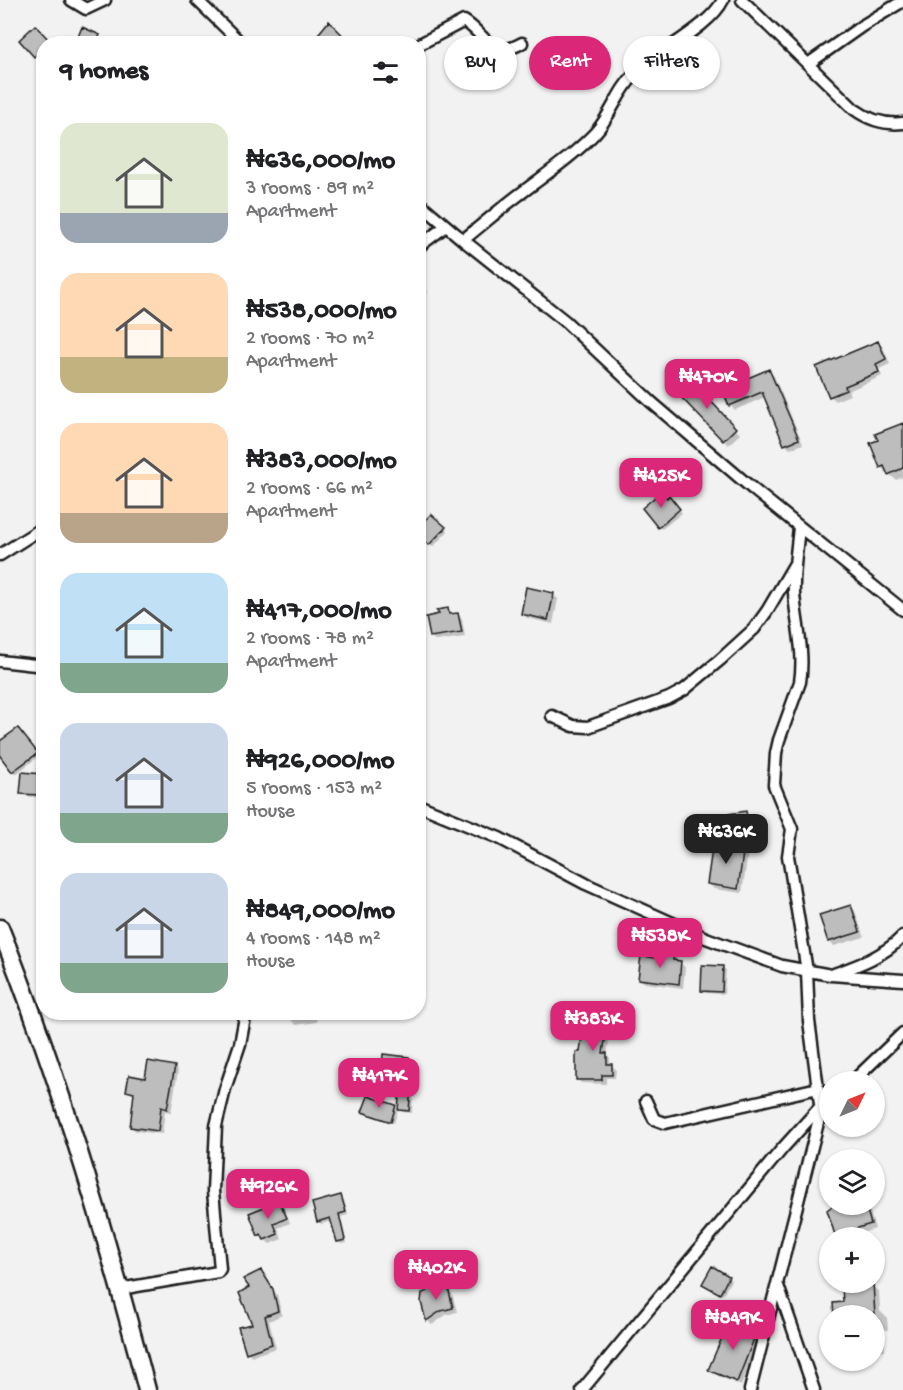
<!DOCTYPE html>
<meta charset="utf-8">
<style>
:root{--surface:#fff;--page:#f6f6f6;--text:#202124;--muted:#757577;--accent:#db2777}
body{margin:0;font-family:"Gochi Hand",sans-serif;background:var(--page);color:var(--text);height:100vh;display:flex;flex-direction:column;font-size:22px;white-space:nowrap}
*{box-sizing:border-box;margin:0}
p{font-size:20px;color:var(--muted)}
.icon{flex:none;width:33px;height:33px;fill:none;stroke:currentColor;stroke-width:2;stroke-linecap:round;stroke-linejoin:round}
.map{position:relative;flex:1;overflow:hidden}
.details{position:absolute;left:36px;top:36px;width:390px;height:984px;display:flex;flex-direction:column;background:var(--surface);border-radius:24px;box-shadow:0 2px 4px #0004}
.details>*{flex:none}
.banner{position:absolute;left:444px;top:36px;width:369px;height:54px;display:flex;gap:12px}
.needle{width:39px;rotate:47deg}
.controls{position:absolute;left:819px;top:1071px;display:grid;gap:12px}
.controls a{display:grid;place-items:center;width:66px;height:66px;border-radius:50%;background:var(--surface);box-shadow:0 2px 4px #0004;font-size:30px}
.price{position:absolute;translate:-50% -51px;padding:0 14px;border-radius:12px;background:var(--accent);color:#fff;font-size:20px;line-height:39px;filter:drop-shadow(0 2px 3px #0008)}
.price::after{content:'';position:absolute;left:50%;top:36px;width:18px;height:14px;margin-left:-9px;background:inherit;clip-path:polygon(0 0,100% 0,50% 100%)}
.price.active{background:#222;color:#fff}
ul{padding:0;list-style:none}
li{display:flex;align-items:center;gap:18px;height:150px;padding:0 24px}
li span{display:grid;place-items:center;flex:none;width:168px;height:120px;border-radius:18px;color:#555}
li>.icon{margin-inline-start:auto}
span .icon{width:72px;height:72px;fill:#fffc;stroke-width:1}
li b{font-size:26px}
h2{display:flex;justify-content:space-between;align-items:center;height:72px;padding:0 24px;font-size:26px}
.pill{padding:0 21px;border-radius:27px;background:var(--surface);box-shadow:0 2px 4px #0004;font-size:21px;line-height:54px}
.pill.active{background:var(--accent);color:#fff}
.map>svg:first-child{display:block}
</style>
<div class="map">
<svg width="903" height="1390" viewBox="0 0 903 1390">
<rect width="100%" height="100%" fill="#f2f2f2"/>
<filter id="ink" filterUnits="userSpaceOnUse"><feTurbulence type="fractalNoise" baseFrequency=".0167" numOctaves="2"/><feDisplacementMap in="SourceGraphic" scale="12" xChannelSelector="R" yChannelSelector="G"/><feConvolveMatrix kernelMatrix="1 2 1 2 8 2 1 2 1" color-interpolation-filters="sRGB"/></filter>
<g filter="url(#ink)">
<path fill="#0003" d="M35,27L51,44H44V53L38,59L21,41Z
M99,36L102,39L100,44H77Z
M418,266L425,274L418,280Z
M418,280L428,292L418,301Z
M878,342L883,347L890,364L879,369L882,376L848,391L850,395L835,401L831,396L818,367Z
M769,371L774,376L803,444L790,449L785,444L765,397L735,410L730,405Z
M691,382L740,434L728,445L679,393Z
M903,426V477L896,480L881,467L880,441Z
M667,500H671L682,513L662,529L659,527Z
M431,516L448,531L433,547L418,537Z
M553,594L558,599L553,624L527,618L522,613Z
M448,609L453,615L458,614L462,619L465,637L436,641L431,637L441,615Z
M21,732L39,756L16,774L0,754V743Z
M41,775L44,778L42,798L25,796L22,793Z
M745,813L748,816L751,833L734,835L731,832Z
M743,848L748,853L742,893L714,889L709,884Z
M851,906L855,911L864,937L834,946L829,942Z
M673,955L678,960V962L685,967L683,988L645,983L640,979Z
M723,968L726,970L724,994L705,993L702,990Z
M291,1012H315L317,1022L296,1025L291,1020Z
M607,1024L611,1028L607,1055L610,1058V1065L616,1069L615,1078H606V1084L581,1083L577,1079L581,1053Z
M409,1058L412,1061L410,1085L385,1083L382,1080Z
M174,1067L178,1071L171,1112L165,1111L162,1134L136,1131L131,1127L135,1096L128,1091L147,1079Z
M410,1088L413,1091L412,1113L403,1112L400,1109Z
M395,1107L398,1110L394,1123L367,1115L364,1112Z
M341,1197L344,1200L348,1215L340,1217L347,1243L341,1244L338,1242L332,1221L321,1224L318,1221Z
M279,1203L284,1207L290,1223L278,1228L282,1239L270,1244L259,1235Z
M865,1204L869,1208L875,1229L846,1238H840L836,1234Z
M260,1272L277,1295L282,1315L269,1321L276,1348L252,1356L247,1352L254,1325L251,1287Z
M728,1277L731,1280L723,1295L707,1287Z
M872,1285L879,1291L880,1311L887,1318L888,1330H883L885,1350L874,1351V1316L845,1304Z
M447,1288L452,1293L457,1312L446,1315L432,1325L428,1321L423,1302L440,1290Z
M756,1333L761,1337L741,1386L714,1374L709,1369Z"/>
<path fill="#bdbdbd" stroke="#1c1c1c" stroke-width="1.5" d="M329,21L351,44H310Z
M35,25L50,41L44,44V48L34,57L19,40Z
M82,27L100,35L96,44H75Z
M878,341L886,359L876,364L879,372L845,386L846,390L829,397L816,367Z
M769,369L799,439L784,445L762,392L729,406L722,389Z
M691,380L736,428L723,441L677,393Z
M903,423V468L888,475L884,466L880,468L870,443L878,440L875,434Z
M661,492L667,498L669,495L680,509L658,528L642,508Z
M431,514L446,527L429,545L424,541L418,547V528Z
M526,587L554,593L548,620L521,614Z
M448,608L449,614L458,613L462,632L430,637L426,617L439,614L436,610Z
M18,728L38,753L12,772L0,756V741Z
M22,772L42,774L40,795L20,794Z
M746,811L749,830L730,833L727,814Z
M713,842L744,846L738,889L707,884Z
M851,905L860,932L828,942L819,915Z
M663,952L674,953L673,960L681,961L679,984L638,979L641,956L663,959Z
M702,965L723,966L722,992L701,991Z
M584,1018L608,1022L603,1053H607V1064H612V1075H602V1080H576V1052H580Z
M383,1054L409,1057L407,1083L381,1080Z
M148,1061L175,1066L167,1109L161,1107L158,1131L130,1127L134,1093L126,1091L129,1075L145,1078Z
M400,1086L411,1087L409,1111L398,1110Z
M368,1096L396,1105L391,1122L362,1112Z
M341,1195L346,1212L339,1214L345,1240L337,1242L330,1218L317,1222L312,1203Z
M279,1201L287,1218L274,1224L278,1234L264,1240L261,1234L258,1236L249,1213Z
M835,1204H865L871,1224L835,1235L827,1210Z
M712,1266L729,1276L720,1294L702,1284Z
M261,1270L273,1289L278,1311L265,1316L272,1344L246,1353L238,1327L252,1324L239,1293L249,1287L243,1279Z
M873,1283L875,1316H834L833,1303L843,1302L842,1286Z
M436,1286L440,1289L448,1287L453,1308L441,1311L426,1321L421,1302L422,1293L428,1291L430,1287Z
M730,1319L757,1331L737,1382L708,1370Z"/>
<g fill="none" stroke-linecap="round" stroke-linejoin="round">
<defs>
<path id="minor" d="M71,0L86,9L105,0
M197,0L242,44
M742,0L854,109C869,120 884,125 903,123
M418,45L464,21C486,34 490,61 522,43
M808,64L862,26L903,1
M418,202L463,240L565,321L650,401L754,490L903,610
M463,240C482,225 500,209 520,194C546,174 572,157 595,133C612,115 617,91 636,73C658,51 710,27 723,0
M418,247L446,226
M0,555L44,527
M0,661L44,666
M552,716L573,726L588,727L669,698L684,690L720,660L754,629L767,611L794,565
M418,805L499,838L586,884L706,938L782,966L831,975L903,980
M834,974C859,965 884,956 903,936
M852,1082L903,1033
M646,1101L654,1119L665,1123L818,1088
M778,1286L814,1390
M120,1289L218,1272L220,1269L213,1191L216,1126L225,1089L240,1044L246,1012
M582,1390L782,1149L820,1107
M750,1390L821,1111L809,1021L807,971L788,856L792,829L774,785L776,753L779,740L800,682C805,652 796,623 794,593C793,572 797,549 799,527"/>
<path id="secondary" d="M0,928C60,1079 106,1233 147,1390"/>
</defs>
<use href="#minor" stroke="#1c1c1c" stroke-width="15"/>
<use href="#secondary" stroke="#1c1c1c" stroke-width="21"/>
<use href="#minor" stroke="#fff" stroke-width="10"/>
<use href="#secondary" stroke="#fff" stroke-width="16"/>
</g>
</g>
</svg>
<div class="controls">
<a><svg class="needle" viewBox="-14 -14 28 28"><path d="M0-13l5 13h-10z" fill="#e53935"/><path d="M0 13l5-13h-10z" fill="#757577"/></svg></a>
<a><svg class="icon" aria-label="layers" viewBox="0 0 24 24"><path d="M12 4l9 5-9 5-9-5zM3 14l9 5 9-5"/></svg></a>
<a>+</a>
<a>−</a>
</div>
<b class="price" style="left:707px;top:410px">₦470K</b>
<b class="price" style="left:661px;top:509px">₦425K</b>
<b class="price active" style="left:726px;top:865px">₦636K</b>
<b class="price" style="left:660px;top:969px">₦538K</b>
<b class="price" style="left:593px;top:1052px">₦383K</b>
<b class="price" style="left:379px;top:1109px">₦417K</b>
<b class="price" style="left:268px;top:1220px">₦926K</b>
<b class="price" style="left:436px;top:1301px">₦402K</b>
<b class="price" style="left:733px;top:1351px">₦849K</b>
<div class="banner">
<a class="pill">Buy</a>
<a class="pill active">Rent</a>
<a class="pill">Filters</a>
</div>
<section class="details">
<h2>9 homes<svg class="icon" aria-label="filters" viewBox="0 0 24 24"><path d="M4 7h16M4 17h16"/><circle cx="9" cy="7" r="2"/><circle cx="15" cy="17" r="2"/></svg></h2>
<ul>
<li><span style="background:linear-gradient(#dfe7d0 75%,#9aa5b1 0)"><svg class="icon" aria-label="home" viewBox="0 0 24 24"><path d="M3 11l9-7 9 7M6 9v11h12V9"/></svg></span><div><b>₦636,000/mo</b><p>3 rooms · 89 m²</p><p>Apartment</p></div></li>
<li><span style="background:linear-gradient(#ffd9b3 70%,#c2b280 0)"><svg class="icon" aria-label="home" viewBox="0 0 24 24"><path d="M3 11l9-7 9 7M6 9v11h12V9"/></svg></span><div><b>₦538,000/mo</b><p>2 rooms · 70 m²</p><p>Apartment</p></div></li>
<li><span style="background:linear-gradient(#ffd9b3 75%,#b9a48a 0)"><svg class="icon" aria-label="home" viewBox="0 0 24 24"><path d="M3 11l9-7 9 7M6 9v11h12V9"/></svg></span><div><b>₦383,000/mo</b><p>2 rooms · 66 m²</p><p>Apartment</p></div></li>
<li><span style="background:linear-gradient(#bfe0f5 75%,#7fa58c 0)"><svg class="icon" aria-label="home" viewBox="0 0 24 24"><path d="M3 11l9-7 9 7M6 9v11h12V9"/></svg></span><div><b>₦417,000/mo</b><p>2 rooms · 78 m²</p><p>Apartment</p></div></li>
<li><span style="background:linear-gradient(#c9d6e8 75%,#7fa58c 0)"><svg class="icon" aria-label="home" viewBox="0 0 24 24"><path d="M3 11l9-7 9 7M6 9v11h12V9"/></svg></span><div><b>₦926,000/mo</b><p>5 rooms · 153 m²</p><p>House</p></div></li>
<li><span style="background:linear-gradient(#c9d6e8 75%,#7fa58c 0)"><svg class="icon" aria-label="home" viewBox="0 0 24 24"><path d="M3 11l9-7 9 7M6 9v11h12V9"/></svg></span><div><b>₦849,000/mo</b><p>4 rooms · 148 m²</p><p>House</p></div></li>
</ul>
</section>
</div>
